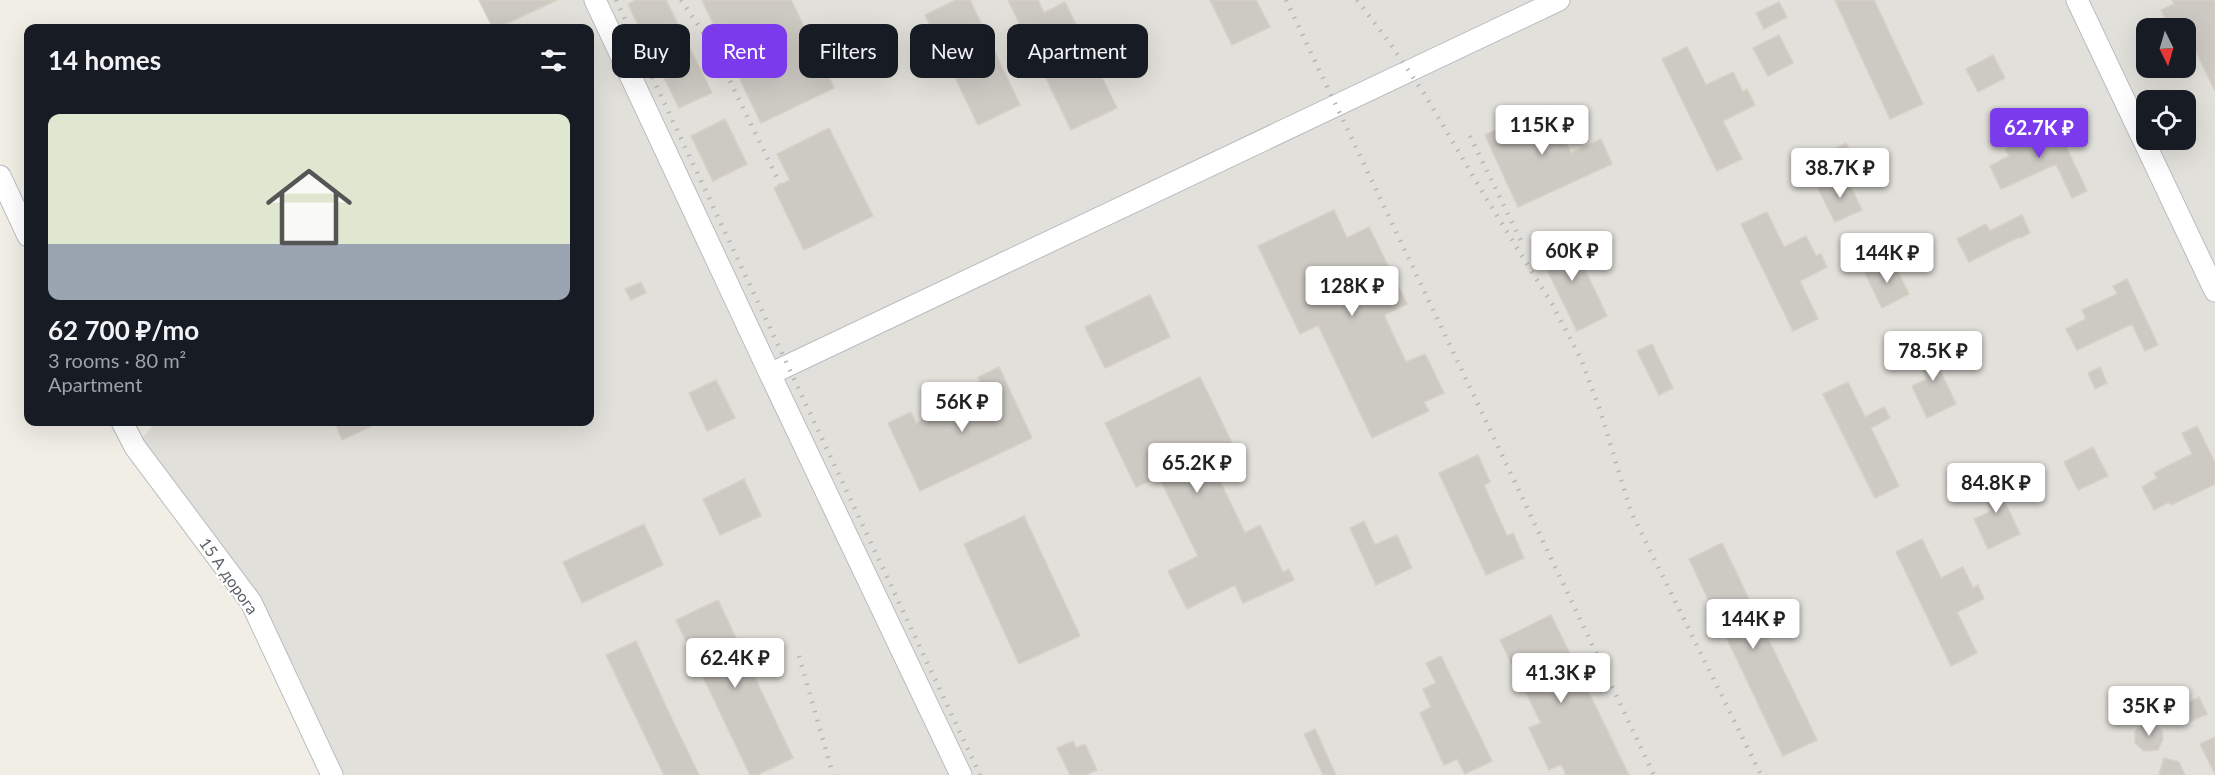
<!DOCTYPE html>
<meta charset="utf-8">
<style>
:root{--surface:#171b24;--page:#242831;--text:#f1f3f6;--muted:#9ea1a6;--accent:#7c3aed}
body{margin:0;font-family:Lato,sans-serif;background:var(--page);color:var(--text);height:100vh;display:flex;flex-direction:column;font-size:22px;white-space:nowrap}
*{box-sizing:border-box;margin:0}
p{font-size:20px;color:var(--muted)}
.icon{flex:none;width:33px;height:33px;fill:none;stroke:currentColor;stroke-width:2;stroke-linecap:round;stroke-linejoin:round}
.map{position:relative;flex:1;overflow:hidden}
.panel{position:absolute;left:24px;top:24px;width:570px;height:402px;display:flex;flex-direction:column;background:var(--surface);border-radius:12px;box-shadow:0 6px 24px #0002}
.panel>*{flex:none}
.hud{position:absolute;left:612px;top:24px;width:570px;height:54px;display:flex;gap:12px}
.needle{width:39px;rotate:175deg}
.fabs{position:absolute;left:2136px;top:18px;display:grid;gap:12px}
.fabs a{display:grid;place-items:center;width:60px;height:60px;border-radius:12px;background:var(--surface);box-shadow:0 6px 24px #0002;font-size:30px}
.price{position:absolute;translate:-50% -51px;padding:0 14px;border-radius:6px;background:#fff;color:#222;font-size:20px;line-height:39px;filter:drop-shadow(0 2px 3px #0008)}
.price::after{content:'';position:absolute;left:50%;top:36px;width:18px;height:14px;margin-left:-9px;background:inherit;clip-path:polygon(0 0,100% 0,50% 100%)}
.price.active{background:var(--accent);color:#fff}
ul{padding:0;list-style:none}
li{display:grid;align-content:center;gap:12px;height:318px;padding:0 24px}
li span{display:grid;place-items:center;height:186px;border-radius:12px;color:#555}
li>.icon{margin-inline-start:auto}
span .icon{width:108px;height:108px;fill:#fffc;stroke-width:1}
li b{font-size:26px}
h2{display:flex;justify-content:space-between;align-items:center;height:72px;padding:0 24px;font-size:26px}
.tag{padding:0 21px;border-radius:12px;background:var(--surface);box-shadow:0 6px 24px #0002;font-size:21px;line-height:54px}
.tag.active{background:var(--accent);color:#fff}
.map>svg:first-child{display:block}
</style>
<div class="map">
<svg width="2215" height="775" viewBox="0 0 2215 775">
<rect width="100%" height="100%" fill="#f1eee6"/>
<path fill="#e2e0da" fill-rule="evenodd" d="M512,0H2215V775H332L251,602L135,447L156,422H590V28H488ZM2146,28H2186V68H2146ZM2146,100H2186V140H2146Z"/>
<path fill="#cdc9c3" stroke="#d7d0c4" stroke-width="1.5" d="M479,0H557L497,28H493Z
M636,0H666L712,93L679,108L628,4Z
M702,0H791L834,88L761,123Z
M956,0H970L1020,105L978,125L925,15Z
M1008,0H1038L1044,13L1065,2L1117,108L1071,130Z
M1210,0H1256L1270,27L1232,45Z
M1835,0H1874L1923,104L1890,119Z
M2172,0H2215V91L2190,39L2186,41V28H2170L2161,10L2174,4Z
M1779,2L1787,17L1764,29L1756,13Z
M1779,35L1793,63L1768,76L1753,48Z
M1687,47L1706,85L1733,72L1743,92L1747,89L1755,105L1723,121L1742,159L1717,171L1662,59Z
M1993,55L2005,78L1978,92L1966,69Z
M1549,105L1571,153L1601,139L1612,164L1518,207L1485,135Z
M2052,117L2087,191L2072,198L2056,164L2001,189L1990,166L2009,156L2005,149L2036,134L2032,126Z
M725,119L747,164L713,181L691,136Z
M829,128L873,216L804,250L774,188L790,180L777,154Z
M1846,143L1854,159L1831,170L1823,155Z
M1845,175L1862,210L1835,222L1818,188Z
M1334,210L1347,238L1369,227L1407,304L1384,315L1406,362L1425,354L1444,393L1424,402L1429,411L1372,438L1318,325L1300,334L1258,246Z
M1767,212L1784,247L1806,236L1816,256L1821,254L1827,267L1800,281L1818,319L1793,331L1741,224Z
M2022,215L2030,233L2020,238L2019,237L1969,262L1957,239L1986,224L1990,231Z
M1568,234L1607,316L1577,331L1537,249Z
M1892,260L1909,294L1882,308L1865,273Z
M2127,279L2158,345L2145,351L2132,324L2077,350L2066,329L2086,319L2082,310L2117,294L2113,286Z
M641,282L646,293L631,300L625,289Z
M1150,295L1170,337L1105,368L1085,327Z
M1938,342L1945,357L1936,362L1956,404L1927,418L1912,386L1927,379L1914,353Z
M1652,344L1673,388L1659,395L1637,351Z
M999,367L1032,438L920,491L888,423L911,412L916,423L985,391L978,377Z
M2100,367L2107,383L2095,389L2088,373Z
M1200,377L1232,443L1207,454L1245,533L1260,525L1283,572L1289,569L1294,580L1243,603L1235,585L1187,609L1168,571L1198,556L1159,477L1136,487L1105,423Z
M716,380L735,418L707,431L689,393Z
M1848,382L1865,417L1884,407L1890,418L1871,428L1899,486L1875,498L1823,394Z
M335,422H380L342,440Z
M2197,426L2215,463V484L2171,505L2169,502L2154,510L2142,487L2157,478L2154,473L2192,454L2182,433Z
M2093,447L2108,476L2078,490L2064,462Z
M1478,455L1490,482L1484,485L1507,536L1513,533L1524,558L1486,575L1439,473Z
M2001,472L2008,488L2000,492L2020,534L1988,549L1974,519L1991,511L1978,484Z
M744,479L761,516L720,535L703,499Z
M1024,516L1080,636L1019,664L964,544Z
M1364,521L1375,545L1397,535L1412,568L1376,585L1350,528Z
M644,524L663,565L582,603L563,562Z
M1922,539L1941,578L1963,567L1973,588L1978,585L1984,599L1957,612L1977,653L1951,666L1896,552Z
M1722,543L1817,740L1783,756L1689,559Z
M718,600L793,758L757,775H750L676,620Z
M1551,615L1629,775H1566L1561,764L1549,770L1529,728L1541,723L1500,640Z
M636,641L669,713L699,775H664L606,655Z
M1441,656L1492,761L1465,774L1457,759L1444,765L1420,713L1431,707L1423,689L1436,683L1426,663Z
M2199,697L2207,714L2191,721L2183,705Z
M2145,723L2154,724L2162,731L2163,739L2158,750L2144,751L2135,743V731Z
M1315,729L1336,775H1323L1304,734Z
M2215,737V774L2200,744Z
M1073,741L1076,748L1085,744L1097,770L1086,775H1070L1057,748Z
M2164,758L2179,762L2185,775H2159Z"/>
<g fill="none" stroke-linecap="round" stroke-linejoin="round">
<defs>
<path id="minor" d="M595,0L770,374
M2077,0L2215,291
M0,176L28,236
M122,422L135,447L251,602L332,775
M961,775L770,374L1559,0"/>
</defs>
<use href="#minor" stroke="#b9bcc1" stroke-width="23"/>
<use href="#minor" stroke="#fff" stroke-width="21"/>
<path stroke="#b5b6b7" stroke-width="4.5" stroke-dasharray="1.5 8" stroke-linecap="butt" d="M616,0L980,775
M681,0L715,50L780,184
M1286,0L1654,775
M1357,0L1389,42L1425,95L1486,198L1552,304L1581,359L1600,410L1631,512L1761,775
M1470,136L1521,241
M799,656L833,775"/>
</g>
<g text-anchor="middle" stroke-width="4.5" stroke-linejoin="round" paint-order="stroke">
<g font-size="16" fill="#5d6368" stroke="#fff">
<text transform="translate(229 576) rotate(55)" y="6">15 А дорога</text>
</g>
</g>
</svg>
<div class="fabs">
<a><svg class="needle" viewBox="-14 -14 28 28"><path d="M0-13l5 13h-10z" fill="#e53935"/><path d="M0 13l5-13h-10z" fill="#9ea1a6"/></svg></a>
<a><svg class="icon" aria-label="locate" viewBox="0 0 24 24"><circle cx="12" cy="12" r="6"/><path d="M12 2v4M12 18v4M2 12h4M18 12h4"/></svg></a>
</div>
<b class="price" style="left:1542px;top:156px">115K ₽</b>
<b class="price active" style="left:2039px;top:159px">62.7K ₽</b>
<b class="price" style="left:1840px;top:199px">38.7K ₽</b>
<b class="price" style="left:1572px;top:282px">60K ₽</b>
<b class="price" style="left:1887px;top:284px">144K ₽</b>
<b class="price" style="left:1352px;top:317px">128K ₽</b>
<b class="price" style="left:1933px;top:382px">78.5K ₽</b>
<b class="price" style="left:962px;top:433px">56K ₽</b>
<b class="price" style="left:1197px;top:494px">65.2K ₽</b>
<b class="price" style="left:1996px;top:514px">84.8K ₽</b>
<b class="price" style="left:1753px;top:650px">144K ₽</b>
<b class="price" style="left:735px;top:689px">62.4K ₽</b>
<b class="price" style="left:1561px;top:704px">41.3K ₽</b>
<b class="price" style="left:2149px;top:737px">35K ₽</b>
<div class="hud">
<a class="tag">Buy</a>
<a class="tag active">Rent</a>
<a class="tag">Filters</a>
<a class="tag">New</a>
<a class="tag">Apartment</a>
</div>
<section class="panel">
<h2>14 homes<svg class="icon" aria-label="filters" viewBox="0 0 24 24"><path d="M4 7h16M4 17h16"/><circle cx="9" cy="7" r="2"/><circle cx="15" cy="17" r="2"/></svg></h2>
<ul>
<li><span style="background:linear-gradient(#dfe7d0 70%,#9aa5b1 0)"><svg class="icon" aria-label="home" viewBox="0 0 24 24"><path d="M3 11l9-7 9 7M6 9v11h12V9"/></svg></span><div><b>62 700 ₽/mo</b><p>3 rooms · 80 m²</p><p>Apartment</p></div></li>
</ul>
</section>
</div>
